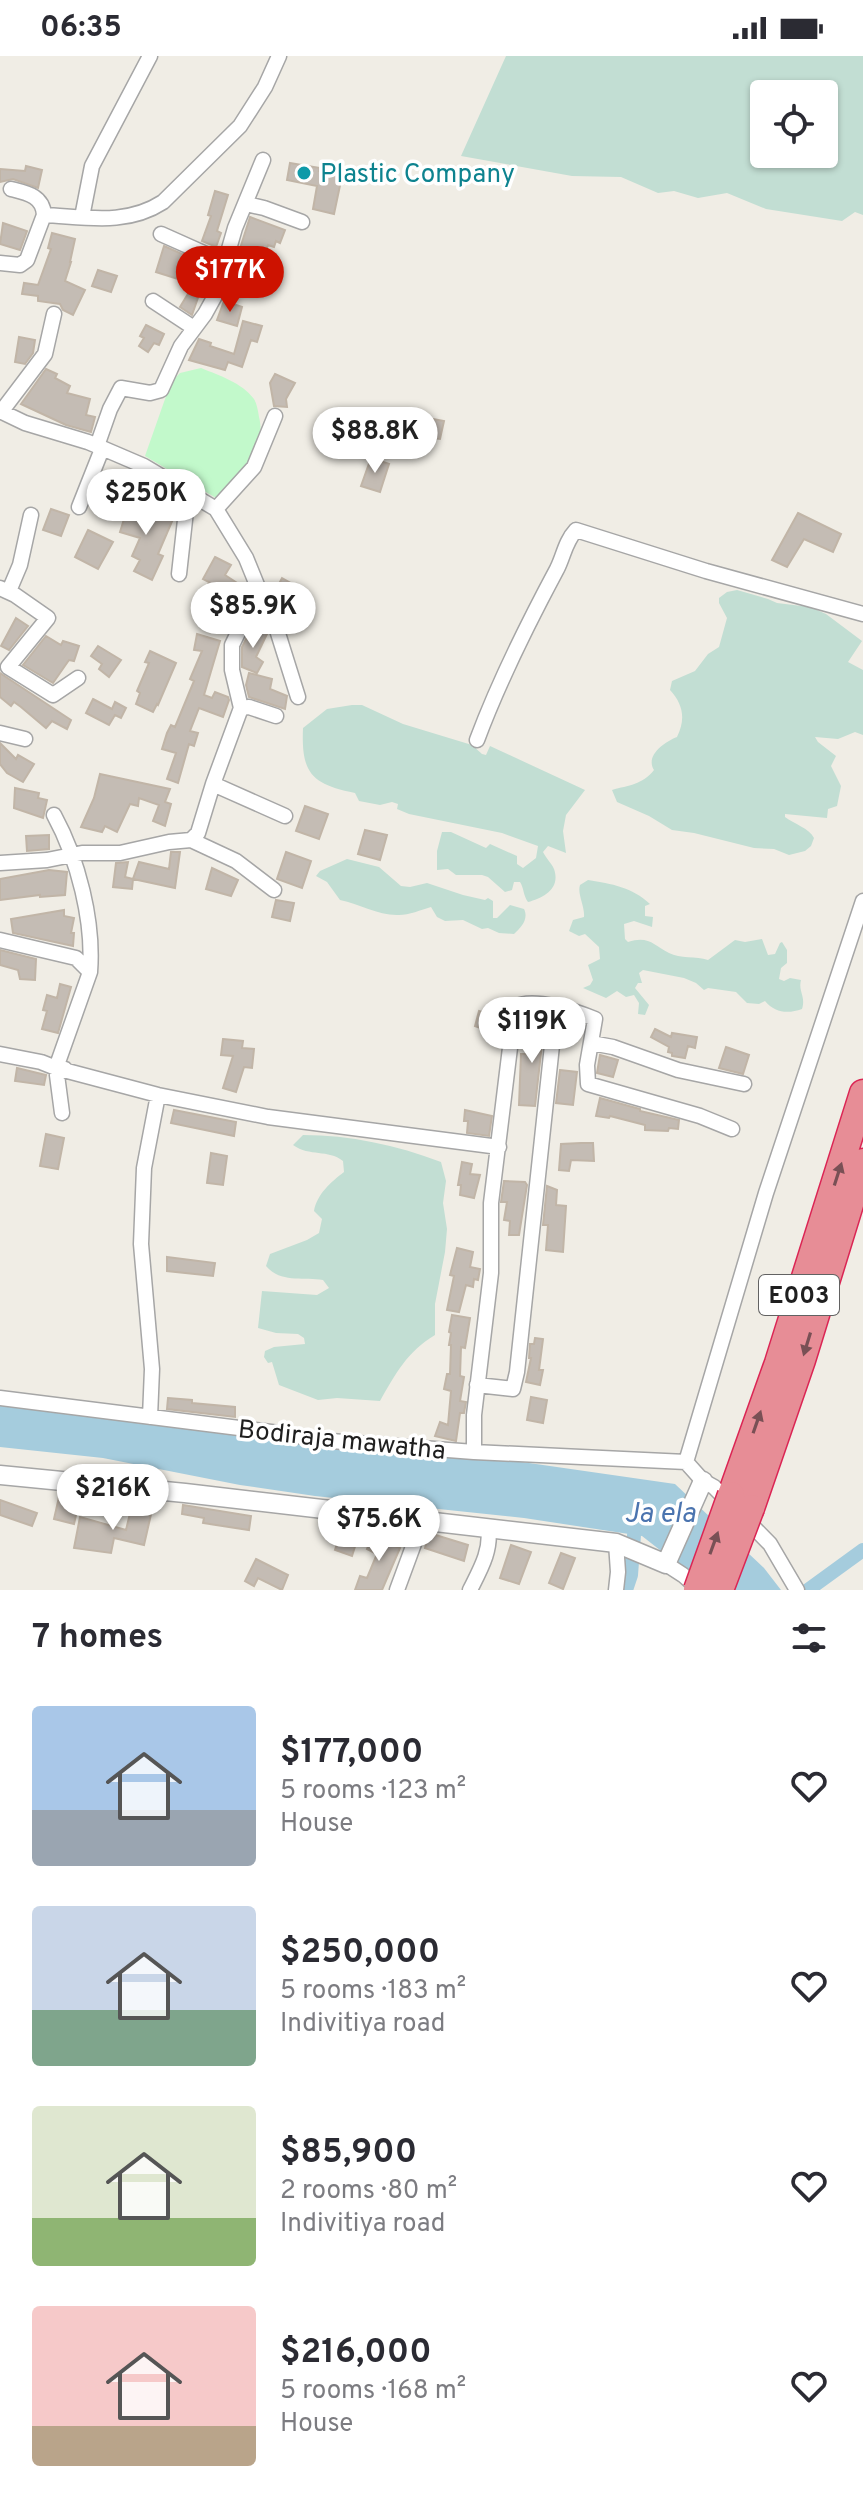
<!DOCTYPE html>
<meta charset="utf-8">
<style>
:root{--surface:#fff;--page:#f2f2f3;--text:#2b2b33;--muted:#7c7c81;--accent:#cd1200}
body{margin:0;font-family:Overpass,sans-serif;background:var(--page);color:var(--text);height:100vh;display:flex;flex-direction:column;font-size:30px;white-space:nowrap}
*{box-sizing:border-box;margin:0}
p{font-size:26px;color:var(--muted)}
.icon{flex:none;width:44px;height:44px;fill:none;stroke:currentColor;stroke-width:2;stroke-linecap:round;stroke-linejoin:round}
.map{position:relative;height:1534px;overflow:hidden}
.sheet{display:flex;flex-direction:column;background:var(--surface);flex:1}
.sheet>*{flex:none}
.tools{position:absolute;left:750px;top:24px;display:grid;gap:16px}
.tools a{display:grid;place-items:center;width:88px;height:88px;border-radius:8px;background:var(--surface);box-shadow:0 2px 6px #0004;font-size:40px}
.price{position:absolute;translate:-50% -68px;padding:0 18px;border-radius:28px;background:#fff;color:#222;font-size:26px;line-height:52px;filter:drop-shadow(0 2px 4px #0008)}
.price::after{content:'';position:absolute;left:50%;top:48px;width:24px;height:18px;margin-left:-12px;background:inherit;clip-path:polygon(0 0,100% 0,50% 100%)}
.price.active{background:var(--accent);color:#fff}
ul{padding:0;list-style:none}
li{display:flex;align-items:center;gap:24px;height:200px;padding:0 32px}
li span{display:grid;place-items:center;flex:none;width:224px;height:160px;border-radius:8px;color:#555}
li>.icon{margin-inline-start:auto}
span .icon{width:96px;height:96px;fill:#fffc;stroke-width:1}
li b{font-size:34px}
h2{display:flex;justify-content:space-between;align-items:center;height:96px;padding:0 32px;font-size:34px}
.status{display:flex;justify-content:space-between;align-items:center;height:56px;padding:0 40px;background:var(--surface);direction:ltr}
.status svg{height:22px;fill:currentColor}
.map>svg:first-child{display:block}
</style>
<div class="status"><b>06:35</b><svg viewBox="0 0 49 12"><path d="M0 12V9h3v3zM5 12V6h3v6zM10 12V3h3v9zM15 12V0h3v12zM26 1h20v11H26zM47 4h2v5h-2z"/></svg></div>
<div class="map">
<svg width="863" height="1534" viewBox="0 0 863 1534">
<rect width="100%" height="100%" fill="#f0ede5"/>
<path fill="#c2ded3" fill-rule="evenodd" d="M506,0H863V159L855,156L842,165L766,153L727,137L698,142L674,135L658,137L621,121L572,120L461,100ZM764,38H824V98H764Z
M737,534L768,543L777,547L810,551L826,558L862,585L848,606L863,614V679L855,676L838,683L815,681L818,686L836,700L831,710L841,730L837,750L828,753L827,762L785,758V761C794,768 809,772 814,782L811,790L805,795L789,799L774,793L754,792L694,777L672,774L649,760L617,746L612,734C629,729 642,729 654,714C645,700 664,686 677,681C686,663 683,648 670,634L672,625L695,615L708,598L719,591L727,562L719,547V542L727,536Z
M352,649H362L403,668L472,689L482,698L486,699L490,690L585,734L566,759L563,775L566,797L548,790L543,796C546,802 552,808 554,813C561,833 543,842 528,846C523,839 524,832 520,826H514L512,834L505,836L488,821L482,819H456L448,813L437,814V795L442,776H451L486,792L490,788L517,800V808L523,812L536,802L538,790L502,777L409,758L397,753L398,748L392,746L380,749L359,745L355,737C312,728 301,718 303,672L327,653Z
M347,803L379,811L401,830L410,831L427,827L463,839L485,844L488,842L493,845V862H497L510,849L524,853C529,863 521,872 514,878L499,877L488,872L482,873L463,864L445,865L437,861L431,851C421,854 409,859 399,859C379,860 360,848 340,844L327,826L316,820L320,815Z
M588,824C612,828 632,831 650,848L645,850V860L653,861L652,871L634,865L624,868L625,883L628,886C648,879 654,889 669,897C680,903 696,900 708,904L735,884L745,886L762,883L768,899L775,898L780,887L782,886L787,894V907L781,912L779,923L784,925L790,922L801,924C798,936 806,940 802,953C788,958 775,957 765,945L759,948L747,947L736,936L708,932L704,934L696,927L684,922L643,914L639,917L642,927H638L635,932L649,949L645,959L638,958L639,947L634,939L626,941L617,935L606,942L583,932L590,929L593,924L588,909L600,903L599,891L585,878L579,880L569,875L573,864L584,861C585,850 577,838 580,829Z
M303,1079C350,1079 396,1089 441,1106L446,1125L443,1147L447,1173L445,1196L435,1248V1279C407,1296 396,1317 380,1345L337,1342L318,1344L279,1329L272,1306L268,1307L264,1301L265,1295L274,1291L305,1288L304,1282L298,1278L276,1277L258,1272L262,1235L317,1239L329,1232L323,1224C303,1221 280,1227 266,1210L270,1198L307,1184L319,1177L322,1163L314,1155C317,1138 331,1126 344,1116L343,1105C328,1093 310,1101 293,1089Z"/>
<path fill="#c2f9cb" d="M201,312C220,320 241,326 254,343C257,348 258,355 259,361C267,392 243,427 216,442L145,400L171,326L180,317Z"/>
<path fill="#a5ccdd" d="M0,1345L385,1394L522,1406L675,1428L764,1512L781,1534H711L642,1480L524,1462L315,1440L240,1429L103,1402L0,1391Z"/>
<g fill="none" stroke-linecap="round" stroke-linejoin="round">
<path stroke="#a5ccdd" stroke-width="14" d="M626,1534L631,1519L634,1479
M808,1534L863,1494"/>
</g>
<path fill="#c4bcb4" stroke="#c1b5a7" stroke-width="2" d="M290,107L320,112L319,115L342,120L334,158L313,153L317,130L287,124Z
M26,110L42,114L38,132L13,123L0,126V113L25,115Z
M215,135L228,139L217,175L221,177L216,191L202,185L211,160L208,159Z
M250,161L285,174L280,187L276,185L274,191L268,189L260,208L238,199Z
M3,167L27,175L20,194L0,188Z
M52,177L75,183L70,206H71L65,225L85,234L73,259L63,254L60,248L38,245V240L22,238L24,227L38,229L51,193L48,192Z
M164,190L209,210L192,259L180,251L194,228L156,216Z
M98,214L117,220L111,236L92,230Z
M224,245L242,251L237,270L217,264Z
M243,265L262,270L257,286L251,284L242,311L228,306L225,314L189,304L199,283L211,287L210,290L234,298Z
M146,269L164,278L159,289L154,287L148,296L139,290L144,282L140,280Z
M19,281L35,284L33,297L25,308L15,306Z
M46,313L57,318L55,322L70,330L67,337L90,343L86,359L95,361L91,376L66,369L21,348Z
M275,318L295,327L286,343L287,351L274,350L270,327Z
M417,360L444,365L440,383L415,380Z
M371,402L389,408L380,436L361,430Z
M129,447L173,463L158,498L163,500L152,524L134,515L140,504L132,500L140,482L120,476Z
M51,453L69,459L61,480L43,474Z
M798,457L841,478L833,496L804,483L787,511L772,504Z
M88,474L113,486L98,513L75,501Z
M215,501L231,509L225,519L248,534L235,561L219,551L222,545L205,536L209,526L203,523Z
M282,522L307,536L292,561L276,551L271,543Z
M16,562L28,570L9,594L1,590Z
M252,571L267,578L256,601L263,606L257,617L242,611V591Z
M197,578L220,585L204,639L212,642L215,636L228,641L229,644L223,661L199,652L190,675L198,677L194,690L189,688L178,727L167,723L176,697L162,693L167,677L171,669L175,671L194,625L190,623L202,595L194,594Z
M46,580L61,589L63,585L79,590L74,605L69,604L53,627L23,609Z
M98,590L121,604L109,621L99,613L102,608L91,600Z
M150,595L176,607L158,649L157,648L153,656L136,648L140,637L137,635L149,607L145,606Z
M0,617L71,664L67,673L52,665L46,672L21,651L14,646L11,650L0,641Z
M249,617L272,623L270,633L287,640L285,653L249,641L246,629Z
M93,643L112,653L115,646L126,652L121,662L115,659L109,669L86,657Z
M0,687L16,703L18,699L34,708L23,726L7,717L0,708Z
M100,718L170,733L165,746L171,748L165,770L153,765L159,749L139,742L138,750L130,748L117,776L105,770L102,776L81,771L94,742Z
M15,732L39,737L38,742L47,744L43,762L14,752Z
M305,750L328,758L319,783L296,775Z
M365,774L387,779L380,804L358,798Z
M49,779V793L27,795L26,780Z
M171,796H180L175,832L133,823L139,806L169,813Z
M286,796L311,805L302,832L277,823Z
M128,806L125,821L133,823L132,833L113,831L116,807Z
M212,812L238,824L231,840L206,833Z
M49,814L67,816L65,839L40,841V839L0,844V823Z
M276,844L294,847L290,865L272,861Z
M64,854V860L74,862L71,877H74L73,890L13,877L11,863Z
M0,894L36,903L35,924L20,923L18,914L0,909Z
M60,928L71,931L58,977L42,973L47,955L43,954L47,939L57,942Z
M479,955L503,963L498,978L475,970Z
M534,961L545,962L535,1050L519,1049L521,998H527Z
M655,973L671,981L672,977L697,981L695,992L688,990L685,1002L672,1000V997L668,996L669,991L651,981Z
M223,983L243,985L242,992L254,993L252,1012L244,1011L236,1036L223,1032L233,1000L221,999Z
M726,991L749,999L743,1018L719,1012Z
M600,999L618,1004L613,1021L597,1017Z
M17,1012L46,1019L44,1029L15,1025Z
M560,1014L577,1016L573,1049L556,1047Z
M600,1042L640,1053V1055L679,1064L678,1073L669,1072L668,1075L645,1074V1069L610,1060L609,1062L596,1060Z
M174,1054L236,1066L234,1080L171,1067Z
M465,1054L492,1060L489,1080L467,1077L468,1065H464Z
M46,1078L64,1082L58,1113L40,1110Z
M581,1087H593L594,1105L571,1104L569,1115L559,1114L561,1088Z
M211,1097L227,1100L223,1129L207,1127Z
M462,1106L472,1108L470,1118L480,1119L474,1142L460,1139L461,1129H458Z
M504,1125L525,1126L527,1129L519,1179H509L510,1165L504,1164L507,1146H501Z
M547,1130L557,1134L556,1149L566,1150L563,1196L546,1194L548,1169H543Z
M457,1192L473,1196L470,1211L480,1213L478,1224L474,1223L473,1231L466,1229L459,1256L447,1254L454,1220L450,1219Z
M167,1201L215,1207L213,1220L167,1215Z
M452,1259L470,1262L465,1292L461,1291L460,1320L464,1321L460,1345L466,1346L464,1357H460L456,1385L435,1380L440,1366L448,1369L451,1335L444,1333L447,1318H450L451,1289H449L451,1277L449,1276Z
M535,1282L543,1283L539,1314H543L540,1329L526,1326L531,1302H529L530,1288H534Z
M531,1341L547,1344L543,1367L527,1364Z
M168,1342L192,1344V1347L235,1351V1361L167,1353Z
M59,1441L79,1446L74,1468L54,1463Z
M0,1444L37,1457L32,1470L0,1459Z
M132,1449L152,1454L144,1489L114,1482L111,1497L74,1492L80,1461L126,1474Z
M183,1449L251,1460L249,1474L203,1467L204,1462L182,1458Z
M341,1475L358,1481L352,1500L335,1494Z
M375,1475L390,1482L387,1487L400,1492L382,1534H355L360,1520L367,1522L377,1498L367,1493Z
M429,1477L468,1489L464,1505L425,1492Z
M511,1489L531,1496L519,1528L500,1522Z
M561,1497L575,1502L563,1533L549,1527Z
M256,1503L288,1519L282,1534L258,1522L254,1530L245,1525Z"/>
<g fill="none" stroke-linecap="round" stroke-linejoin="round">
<defs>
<path id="minor" d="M11,133C27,137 43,140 44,159
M246,148L264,152L302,166
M82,161L92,110L150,0
M161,178L226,207
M0,207L20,209L27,204L44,159C86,161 126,170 163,146L240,70L265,31L279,0
M153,245L194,272
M0,355L25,367L88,386L144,410L216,453L246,502L259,534L232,589V614L241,652L213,728L285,760
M1,356L45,298L54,258
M97,390L110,353L121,332L150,337L161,334L181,290L205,258L216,238L235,172L263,104
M79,451L102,393
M216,453L254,411L275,360
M179,518L188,437
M0,532L15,539L48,562L8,611L53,639L78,622
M259,534L262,547L277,574L298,641
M9,535L20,509L31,459
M241,652L249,651L276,660
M0,677L25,683
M477,684C499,625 527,569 557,513C564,499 565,486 576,474L706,515L863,558
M54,759C78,803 94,865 90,916
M191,784L236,805L274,834
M0,807L47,804L82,797H120L169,786L191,784L198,777L213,728
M0,884L76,902L90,916L56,1012L158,1039L268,1061L499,1091
M591,987L613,991L678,1014L744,1028
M0,998L41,1006L56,1012
M62,1057L57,1019L65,1013
M477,1329L513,1333L517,1316L556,952
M0,1342L287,1378L318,1384L474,1396L686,1406
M150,1361L152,1313L141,1188L144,1112L158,1039
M474,1396V1359L491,1217V1147L515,951C533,941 576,955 595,963L587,1009L588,1028L700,1060L732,1073
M666,1508L683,1519L700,1534
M397,1534L422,1466
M470,1534C480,1514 492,1494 488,1471
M616,1534L618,1516L616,1487
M797,1534L770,1488L714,1431L703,1425L686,1406L766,1137L863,845"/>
<path id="tertiary" d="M0,1419L185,1437L616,1487L666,1508L703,1425"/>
<path id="motorway" d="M731,1439L778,1307L863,1037
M751,1452L802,1304L863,1106"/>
</defs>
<use href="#minor" stroke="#a6a6a6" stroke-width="17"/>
<use href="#tertiary" stroke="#a6a6a6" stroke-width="21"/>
<use href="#motorway" stroke="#db2554" stroke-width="29"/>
<use href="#minor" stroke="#fff" stroke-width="14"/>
<use href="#tertiary" stroke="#fff" stroke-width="18"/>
<use href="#motorway" stroke="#e78d96" stroke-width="26"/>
<defs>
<path id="motorway-bridge" d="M697,1534L731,1439
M720,1534L751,1452"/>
</defs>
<use href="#motorway-bridge" stroke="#db2554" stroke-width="29" stroke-linecap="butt"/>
<use href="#motorway-bridge" stroke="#e78d96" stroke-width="26"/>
</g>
<defs><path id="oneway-solid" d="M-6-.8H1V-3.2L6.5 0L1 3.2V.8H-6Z" transform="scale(2)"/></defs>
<g fill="#795055">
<use href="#oneway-solid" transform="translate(838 1118) rotate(-72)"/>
<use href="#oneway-solid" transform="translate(807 1288) rotate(107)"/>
<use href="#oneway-solid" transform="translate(757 1366) rotate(-71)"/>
<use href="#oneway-solid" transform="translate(714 1487) rotate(-70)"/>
</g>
<circle fill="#0f9aa8" stroke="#fff" stroke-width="3" cx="304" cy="117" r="8"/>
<g text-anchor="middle" stroke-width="7" stroke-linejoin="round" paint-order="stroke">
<rect fill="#fff" stroke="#626262" stroke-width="2" x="759" y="1219" width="80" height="40" rx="6"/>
<g font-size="24" font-weight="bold" fill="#1f1f1f">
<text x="799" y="1247">E003</text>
</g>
<g font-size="26" fill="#0d838f" stroke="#fff" text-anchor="start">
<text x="320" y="126">Plastic Company</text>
</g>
<g font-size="26" fill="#1f1f1f" stroke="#fff">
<text transform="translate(342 1383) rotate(6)" y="9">Bodiraja mawatha</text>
</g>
<g font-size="28" font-style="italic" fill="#4b74af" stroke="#fff">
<text x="660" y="1466">Ja ela</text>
</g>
</g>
</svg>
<div class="tools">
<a><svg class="icon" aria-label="locate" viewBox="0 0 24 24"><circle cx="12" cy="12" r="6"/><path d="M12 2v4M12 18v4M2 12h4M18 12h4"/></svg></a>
</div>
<b class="price active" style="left:230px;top:258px">$177K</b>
<b class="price" style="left:375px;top:419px">$88.8K</b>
<b class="price" style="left:146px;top:481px">$250K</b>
<b class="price" style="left:253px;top:594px">$85.9K</b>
<b class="price" style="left:532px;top:1009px">$119K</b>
<b class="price" style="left:113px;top:1476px">$216K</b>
<b class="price" style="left:379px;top:1507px">$75.6K</b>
</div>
<section class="sheet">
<h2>7 homes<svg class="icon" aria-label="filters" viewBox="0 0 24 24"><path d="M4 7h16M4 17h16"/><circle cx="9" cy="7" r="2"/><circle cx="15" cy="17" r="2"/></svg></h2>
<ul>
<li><span style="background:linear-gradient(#a9c7e8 65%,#9aa5b1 0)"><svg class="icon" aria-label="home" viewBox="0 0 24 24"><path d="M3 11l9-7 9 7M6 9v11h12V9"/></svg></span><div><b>$177,000</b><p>5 rooms · 123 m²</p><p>House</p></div><svg class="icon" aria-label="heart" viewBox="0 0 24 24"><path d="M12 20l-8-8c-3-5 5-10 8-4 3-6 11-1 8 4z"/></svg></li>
<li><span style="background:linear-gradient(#c9d6e8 65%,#7fa58c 0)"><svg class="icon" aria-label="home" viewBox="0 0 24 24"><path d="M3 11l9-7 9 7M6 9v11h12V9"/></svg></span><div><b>$250,000</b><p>5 rooms · 183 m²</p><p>Indivitiya road</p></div><svg class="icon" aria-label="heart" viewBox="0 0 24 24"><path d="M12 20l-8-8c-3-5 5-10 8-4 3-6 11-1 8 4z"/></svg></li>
<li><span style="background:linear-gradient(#dfe7d0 70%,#8fb573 0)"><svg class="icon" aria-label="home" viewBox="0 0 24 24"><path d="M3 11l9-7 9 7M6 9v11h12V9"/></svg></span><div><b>$85,900</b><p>2 rooms · 80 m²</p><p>Indivitiya road</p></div><svg class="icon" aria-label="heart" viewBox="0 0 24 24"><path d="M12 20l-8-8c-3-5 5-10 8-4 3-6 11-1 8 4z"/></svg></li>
<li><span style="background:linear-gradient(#f6c9c9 75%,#b9a48a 0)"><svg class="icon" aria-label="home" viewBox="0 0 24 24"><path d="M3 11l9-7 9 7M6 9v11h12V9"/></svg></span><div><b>$216,000</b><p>5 rooms · 168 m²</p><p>House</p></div><svg class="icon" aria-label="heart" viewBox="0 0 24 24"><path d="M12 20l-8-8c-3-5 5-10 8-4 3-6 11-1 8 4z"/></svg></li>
</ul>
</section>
